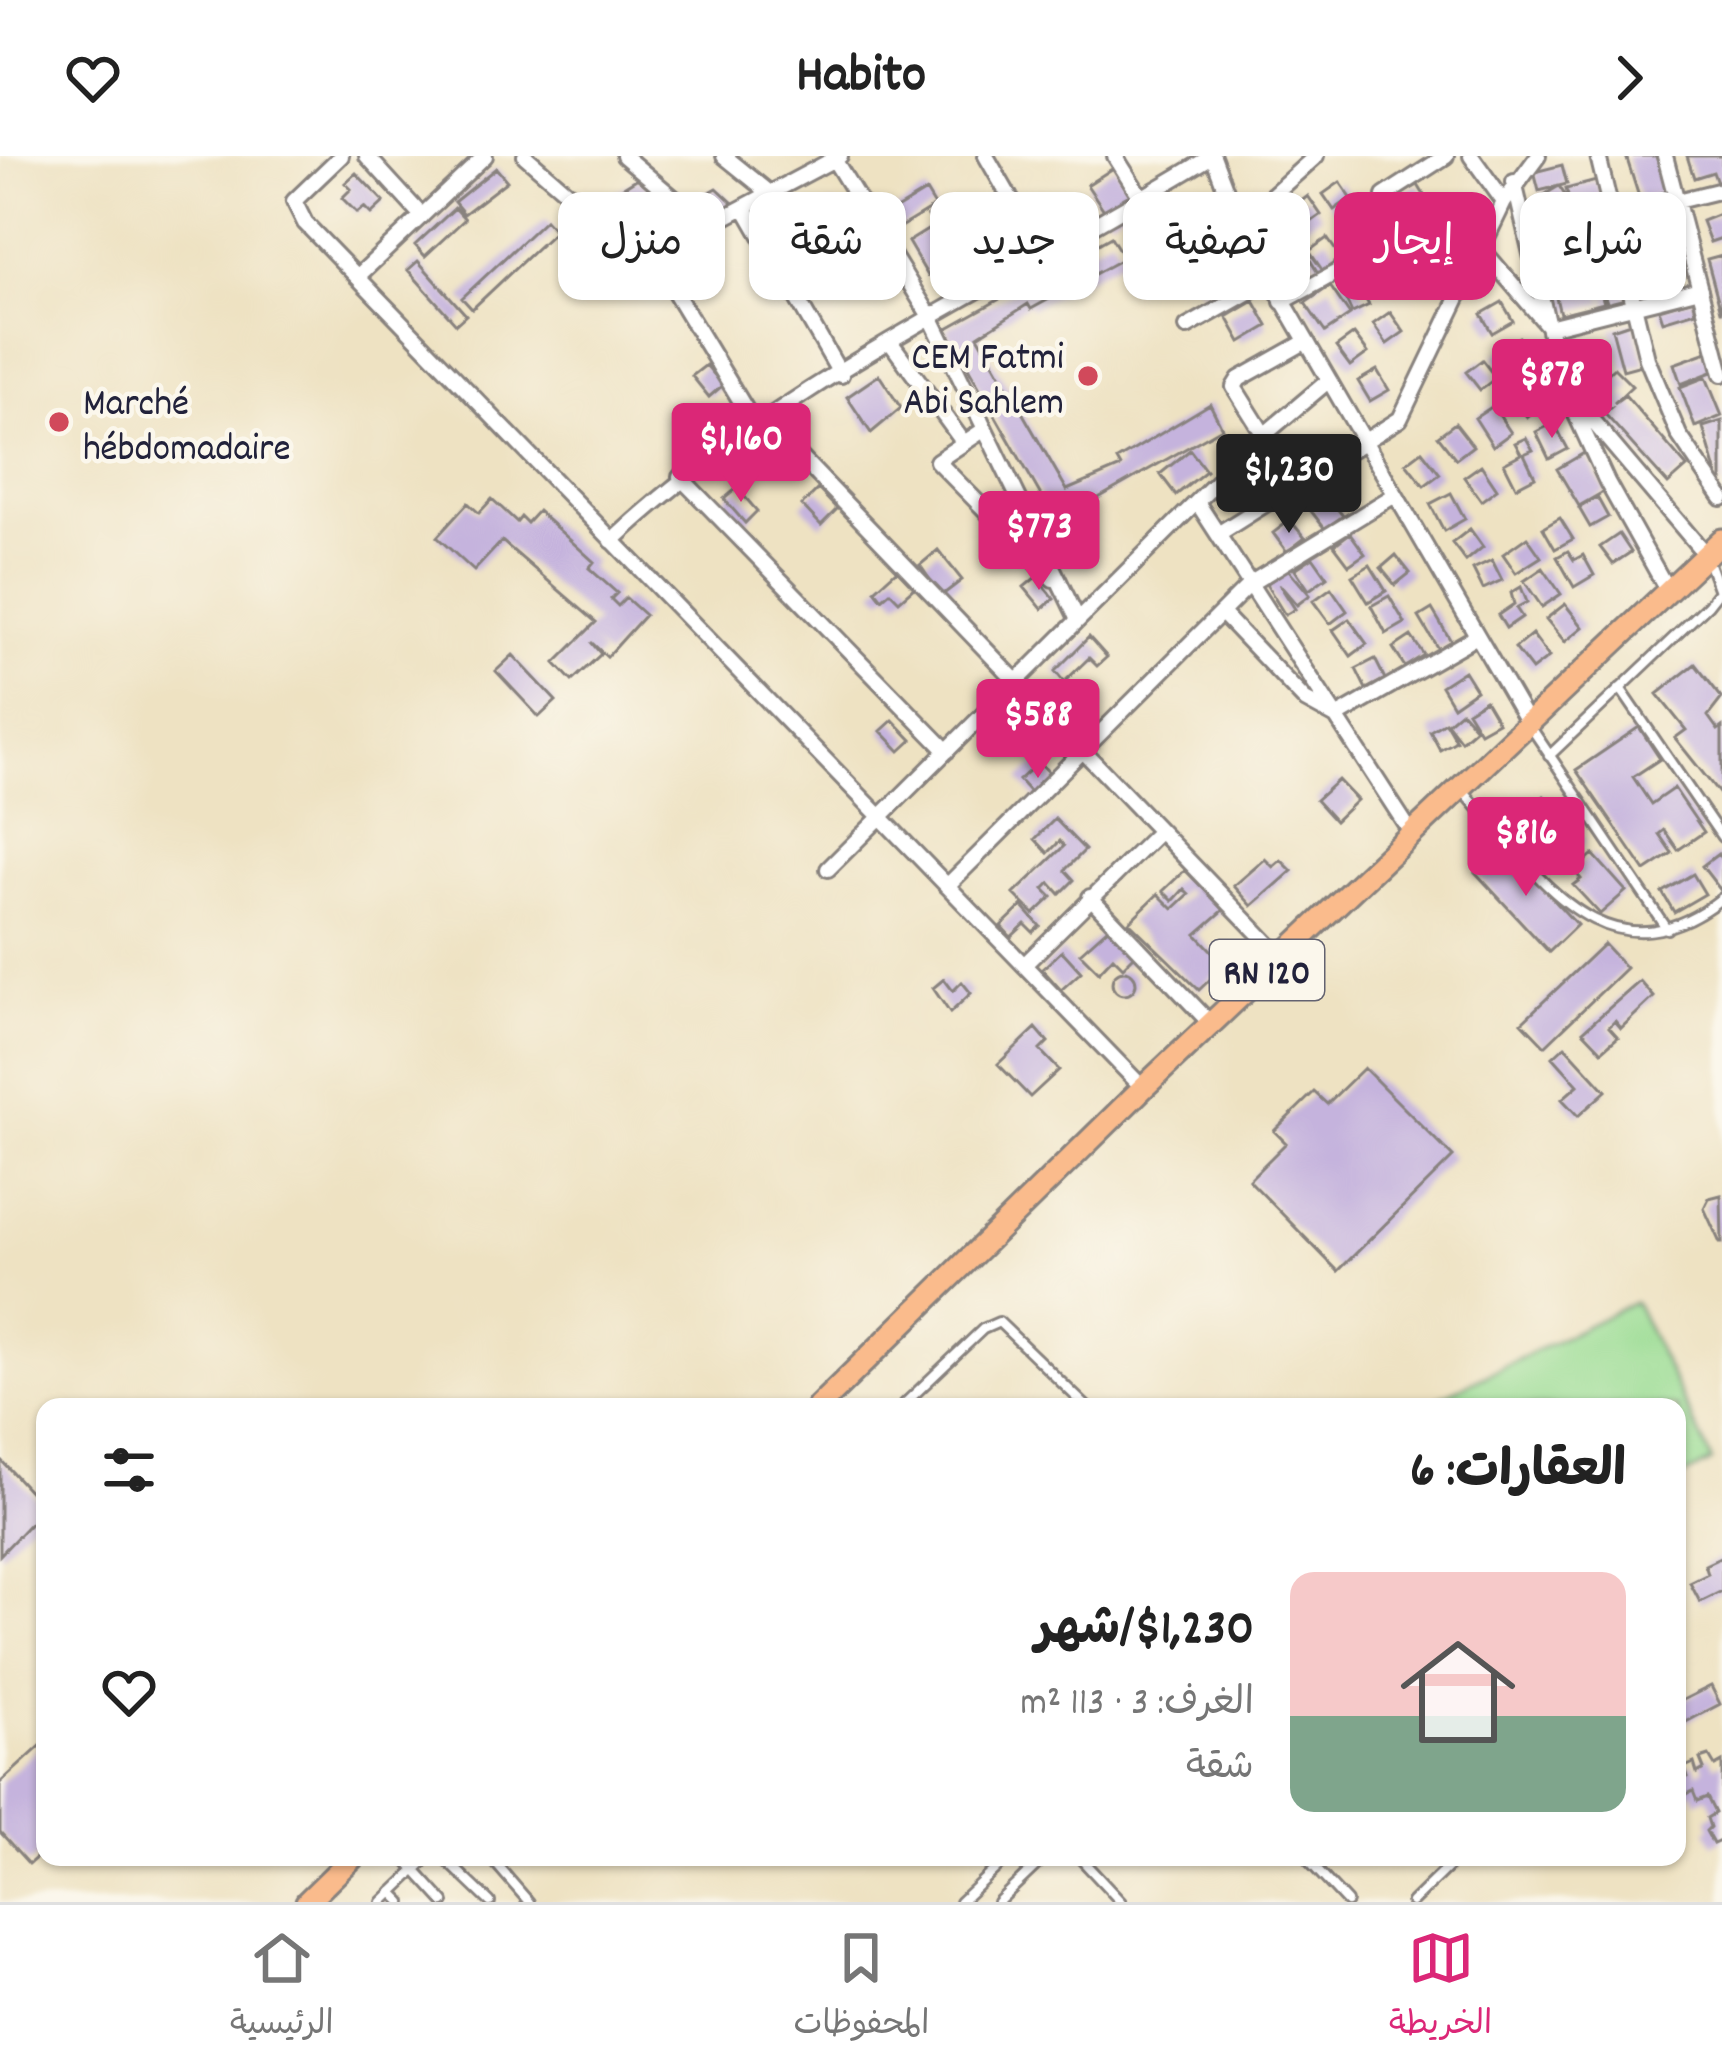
<!DOCTYPE html>
<html lang="ar">
<meta charset="utf-8">
<style>
:root{--surface:#fff;--page:#f2f2f2;--text:#222;--muted:#767676;--line:#e0e0e0;--accent:#db2777}
body{margin:0;font-family:Dekko,"Playpen Sans Arabic",sans-serif;background:var(--page);color:var(--text);direction:rtl;height:100vh;display:flex;flex-direction:column;font-size:45px;white-space:nowrap}
*{box-sizing:border-box;margin:0}
p{font-size:39px;color:var(--muted)}
.icon{flex:none;width:66px;height:66px;fill:none;stroke:currentColor;stroke-width:2;stroke-linecap:round;stroke-linejoin:round}
.map{position:relative;flex:1;overflow:hidden;direction:ltr}
.drawer{position:absolute;left:36px;top:1242px;width:1650px;height:468px;display:flex;flex-direction:column;background:var(--surface);border-radius:24px;box-shadow:0 3px 9px #0004;direction:rtl}
.drawer>*{flex:none}
.guide{position:absolute;left:36px;top:36px;width:1650px;height:108px;direction:rtl;display:flex;gap:24px}
.price{position:absolute;translate:-50% -102px;padding:0 27px;border-radius:12px;background:var(--accent);color:#fff;font-size:39px;line-height:78px;filter:drop-shadow(0 3px 6px #0008)}
.price::after{content:'';position:absolute;left:50%;top:72px;width:36px;height:27px;margin-left:-18px;background:inherit;clip-path:polygon(0 0,100% 0,50% 100%)}
.price.active{background:#222;color:#fff}
ul{padding:0;list-style:none}
li{display:flex;align-items:center;gap:36px;height:300px;padding:0 60px}
li+li{border-top:3px solid var(--line)}
li span{display:grid;place-items:center;flex:none;width:336px;height:240px;border-radius:24px;color:#555}
li>.icon{margin-inline-start:auto}
span .icon{width:144px;height:144px;fill:#fffc;stroke-width:1}
li b{font-size:51px}
h2{display:flex;justify-content:space-between;align-items:center;height:144px;padding:0 60px;font-size:51px}
.pill{padding:0 42px;border-radius:24px;background:var(--surface);box-shadow:0 3px 9px #0004;font-size:42px;line-height:108px}
.pill.active{background:var(--accent);color:#fff}
header{display:flex;justify-content:space-between;align-items:center;height:156px;padding:0 60px;background:var(--surface);font-size:54px;font-weight:700}
.dock{display:flex;justify-content:space-around;align-items:center;height:168px;border-top:3px solid var(--line);background:var(--surface);font-size:33px;color:var(--muted)}
.dock a{display:grid;justify-items:center;gap:6px}
.dock .active{color:var(--accent)}
.map>svg:first-child{display:block}
</style>
<header><svg class="icon" aria-label="forward" viewBox="0 0 24 24"><path d="M9 5l7 7-7 7"/></svg>Habito<svg class="icon" aria-label="heart" viewBox="0 0 24 24"><path d="M12 20l-8-8c-3-5 5-10 8-4 3-6 11-1 8 4z"/></svg></header>
<div class="map">
<svg width="1722" height="1746" viewBox="0 0 1722 1746">
<rect width="100%" height="100%" fill="#fbf7ec"/>
<filter id="ink" filterUnits="userSpaceOnUse"><feTurbulence type="fractalNoise" baseFrequency=".00833" numOctaves="2"/><feDisplacementMap in="SourceGraphic" scale="24" xChannelSelector="R" yChannelSelector="G"/><feConvolveMatrix kernelMatrix="1 2 1 2 8 2 1 2 1" color-interpolation-filters="sRGB"/></filter>
<filter id="wash" filterUnits="userSpaceOnUse"><feTurbulence type="fractalNoise" baseFrequency=".004" numOctaves="4" result="noise"/><feDisplacementMap in="SourceGraphic" scale="48" xChannelSelector="R" yChannelSelector="G"/><feGaussianBlur stdDeviation="2.7" result="paint"/><feColorMatrix in="noise" values="0 0 0 0 0 0 0 0 0 0 0 0 0 0 0 0 0 1.4 0 .05"/><feComposite in="paint" operator="in"/></filter>
<g filter="url(#wash)">
<rect width="100%" height="100%" fill="#eee2c2"/>
<path fill="#9adc93" stroke="#5e7f67" stroke-width="3" d="M1635,1146L1712,1305L1677,1323V1251H1421Z"/>
<g id="blocks">
<path fill="#c5b3dd" d="M1626,0H1656L1667,35L1640,44Z
M1687,0H1722V25L1717,27L1713,16L1694,22Z
M1562,9L1567,28L1559,30L1570,47L1563,51L1577,87L1551,98L1537,62L1548,57L1539,42L1559,30L1539,35L1534,16Z
M1115,11L1137,44L1110,63L1087,29Z
M496,12L507,25L464,58L454,46Z
M356,17L384,46L371,58L364,51L357,57L342,42L351,33L345,27Z
M638,22L662,44L654,54L645,46L636,56L644,64L635,75L620,61L636,43L628,36L615,50L606,42Z
M1596,25L1602,46L1572,54L1566,33Z
M1340,26L1351,42L1334,54L1323,38Z
M1418,29L1430,49L1412,60L1400,39Z
M717,32L732,46L717,62L697,43Z
M926,35L935,50L897,73L888,58Z
M1308,40L1321,59L1304,71L1291,53Z
M1668,43L1673,60L1667,62L1679,105L1654,112L1637,52Z
M1193,45L1203,64L1179,76L1169,57Z
M833,47L838,55L848,48L859,64L829,84L814,61Z
M1596,49L1605,72L1583,80L1575,57Z
M943,51L950,62L942,67L948,77L932,86L946,110L928,120L908,86L934,70L928,60Z
M455,52L465,63L425,100L415,89Z
M1722,57V82L1710,86L1702,65Z
M545,64L555,75L472,153L462,142Z
M797,64L808,86L818,80L823,90L812,96L818,109L795,121L775,76Z
M1439,64L1452,82L1434,96L1421,78Z
M1149,67L1163,87L1153,94L1156,98L1165,92L1177,110L1155,124L1129,81Z
M1481,67L1490,85L1475,103L1482,116L1451,133L1437,107L1464,93L1457,80Z
M864,80L874,92L853,111L842,99Z
M1111,81L1124,102L1031,153L1028,148L978,180L1067,334L1121,311L1117,304L1210,248L1222,272L1056,366L946,173Z
M1327,82L1341,102L1323,115L1309,95Z
M1410,83L1422,102L1404,113L1392,94Z
M1222,97L1235,116L1213,132L1199,112L1209,131L1201,135L1191,115L1204,108L1209,117L1205,109Z
M1307,99L1323,125L1309,134L1292,108Z
M1722,99V155H1721L1707,103Z
M1381,101L1391,120L1372,131L1361,111Z
M418,105L466,159L456,168L408,114Z
M1616,110L1630,151L1611,158L1597,117Z
M828,119L834,130L811,144L804,132Z
M1351,119L1369,149L1352,157L1337,125Z
M1597,122L1604,147L1560,158L1554,133Z
M1330,130L1350,159L1325,176L1305,147Z
M1693,143L1696,155L1663,165L1659,153Z
M1254,145L1268,170L1241,186L1227,161Z
M1502,146L1513,165L1492,177L1481,158Z
M1390,156L1404,176L1387,188L1373,168Z
M1633,166L1645,208L1623,214L1612,173Z
M1354,178L1368,197L1350,210L1336,191Z
M1519,181L1533,201L1518,211L1504,192Z
M1504,194L1518,219L1527,214L1530,221L1512,231L1494,199Z
M1710,195L1717,214L1681,228L1674,208Z
M1482,204L1496,222L1480,234L1466,216Z
M706,209L723,229L709,241L692,220Z
M1614,212L1632,230L1614,247L1625,239L1687,311L1668,328L1604,257L1610,252L1601,253L1586,238Z
M1377,214L1389,234L1370,245L1358,225Z
M879,219L901,252L871,277L847,241Z
M1706,221L1722,260L1695,271L1680,231Z
M1526,225L1544,247L1527,261L1509,239Z
M1493,250L1511,277L1493,290L1475,262Z
M1722,265V332H1721L1703,271Z
M1455,267L1473,290L1456,303L1438,280Z
M1554,267L1568,293L1549,303L1536,276Z
M1526,282L1533,294L1524,298L1535,321L1516,331L1504,307L1521,298L1515,287Z
M1190,294L1206,315L1176,339L1160,318Z
M1422,295L1440,318L1424,330L1406,307Z
M1584,297L1605,335L1579,350L1557,313Z
M1481,309L1497,333L1481,345L1464,321Z
M737,332L757,355L745,367L724,343Z
M818,333L837,353L821,369L802,349Z
M1451,337L1465,363L1444,375L1430,348Z
M1328,341L1343,360L1325,373L1311,355Z
M1597,341L1608,361L1590,371L1579,352Z
M492,343L517,366L521,361L527,367L538,355L594,406L589,412L617,437L611,443L618,450L626,442L645,459L607,501L591,486L601,498L572,525L555,507L596,466L502,385L474,415L437,381L468,347L479,357Z
M1560,362L1573,383L1555,393L1543,372Z
M1290,364L1305,382L1287,396L1273,377Z
M1470,373L1483,391L1466,405L1452,387Z
M1350,377L1365,398L1349,409L1334,389Z
M1619,378L1631,396L1613,408L1600,391Z
M1527,381L1541,401L1516,417L1503,398Z
M938,394L962,424L941,440L920,409Z
M1568,395L1574,404L1583,399L1594,419L1574,431L1557,401Z
M1396,399L1410,417L1395,429L1381,412Z
M1313,401L1327,421L1309,434L1295,413Z
M1492,404L1502,424L1483,433L1473,413Z
M1370,409L1386,435L1368,446L1352,420Z
M1543,412L1561,438L1542,451L1524,425Z
M1288,413L1310,439L1297,449L1279,428L1295,453L1285,459L1266,428Z
M897,414L914,432L899,445L890,436L882,443L875,434Z
M1036,421L1054,443L1042,453L1024,431Z
M1521,431L1527,446L1516,452L1522,461L1506,472L1498,459L1514,448L1511,437Z
M1331,432L1347,455L1330,468L1313,445Z
M1389,440L1405,467L1386,478L1371,450Z
M1565,448L1583,471L1565,486L1546,463Z
M1432,453L1451,485L1438,493L1419,461Z
M1349,463L1367,488L1351,500L1333,474Z
M1532,478L1549,501L1532,514L1515,492Z
M1411,480L1424,499L1405,511L1393,492Z
M1089,481L1107,501L1097,510L1089,502L1064,526L1055,515Z
M513,499L556,545L539,561L496,515Z
M1375,503L1385,523L1366,533L1356,513Z
M1695,508L1722,542L1708,560L1718,574L1722,571V641L1675,582L1686,574L1657,538Z
M1464,515L1476,534L1453,550L1441,530Z
M1021,542L1038,560L1016,580L999,563Z
M1485,544L1498,566L1480,576L1467,555Z
M1461,555L1476,572L1461,585L1447,567Z
M893,564L912,584L900,595L881,575Z
M1039,564L1053,581L1035,596L1021,579Z
M1445,566L1456,585L1440,594L1430,575Z
M1639,571L1660,603L1633,621L1651,648L1674,632L1704,676L1678,694L1664,674L1659,678L1672,697L1645,715L1576,614Z
M1039,606L1058,626L1038,645L1019,624Z
M1338,624L1357,644L1335,665L1316,644Z
M1544,640L1586,685L1555,714L1513,668Z
M1055,663L1085,694L1065,714L1074,724L1060,738L1050,727L1044,733L1052,741L1034,758L1014,738L1064,690L1060,685L1048,697L1035,683Z
M1503,689L1577,769L1549,796L1475,716Z
M1593,698L1626,735L1600,758L1573,729L1581,723L1574,715Z
M1718,698L1722,704V736L1702,710Z
M1265,703L1273,711L1281,704L1292,715L1252,750L1234,730Z
M1185,714L1224,754L1196,778L1225,809L1199,834L1129,766L1158,738L1173,753L1189,738L1184,733L1173,745L1163,735Z
M1693,718L1705,738L1674,756L1662,736Z
M1022,750L1040,770L1033,776L1025,768L1011,781L1001,770Z
M1108,772L1135,799L1123,811L1113,801L1099,816L1080,797Z
M1604,788L1626,812L1545,890L1522,866Z
M1062,795L1081,816L1061,834L1042,813Z
M1112 827a12 12 0 1 1 24 0a12 12 0 1 1-24 0Z
M944,823L953,835L962,826L971,837L950,857L933,832Z
M1640,825L1654,841L1621,872L1615,865L1609,871L1618,881L1602,895L1583,875Z
M1036,872L1048,886L1040,894L1059,914L1030,941L998,908Z
M1565,890L1606,935L1578,960L1562,943L1578,929L1553,901Z
M1364,912L1453,1001L1338,1115L1249,1024L1286,987L1274,975L1314,936L1327,948Z
M1721,1039L1722,1087H1720L1704,1052L1709,1042Z
M0,1303L45,1352L0,1399Z
M1722,1401V1435L1700,1446L1690,1427L1708,1418L1705,1409Z
M1711,1530L1720,1548L1686,1566L1677,1547Z
M45,1586V1694L29,1708L0,1676V1627Z
M1709,1600L1715,1610L1722,1606V1684L1713,1688L1706,1675L1710,1671L1707,1662L1715,1657L1707,1641L1697,1645L1693,1635L1687,1638L1681,1624L1688,1621L1685,1611L1694,1607L1697,1617L1704,1613L1700,1603Z"/>
</g>
</g>
<g filter="url(#ink)">
<use href="#blocks" fill-opacity="0" stroke="#88827e" stroke-width="3"/>
<g fill="none" stroke-linecap="round" stroke-linejoin="round">
<defs>
<path id="lane" d="M1620,532L1722,681
M1530,570L1667,773
M1549,600L1708,449L1719,435L1706,400
M1461,633C1536,715 1604,834 1722,742
M901,1251L983,1173L999,1166L1087,1251
M403,1701L444,1746
M443,1701L490,1746
M490,1701L529,1746
M1079,1701L1121,1746
M1305,1701L1347,1746
M392,1736L402,1746
M382,1746L429,1701
M960,1746L1008,1701
M998,1746L1045,1701
M1412,1746L1458,1701"/>
<path id="street" d="M341,0L294,45L305,67L1143,932
M367,0L422,60
M525,0L634,94L653,100L757,272
M624,0L708,71
M724,0L771,38
M832,0L931,162L1078,464
M986,0L1043,99
M1115,0L1142,43
M1213,0L1239,69L1528,567
M1471,0L1504,46
M1598,0L1647,203L1679,279L1722,342
M1665,0L1722,218
M1514,26L1562,229L1706,399
M1677,45L1722,34
M745,52L841,219
M1405,80L1384,40L1446,0
M1482,93L1549,171L1700,133
M1156,118L1239,69L1316,0
M357,121L485,0
M601,127L840,0
M1282,146L1440,60
M1187,171L1270,124
M891,187L964,287
M1571,248L1607,326L1668,435
M767,266L1281,801
M985,273L937,305L1053,423
M1264,279L1234,231L1239,223L1305,186
M680,321L947,595
M1197,346L1412,678
M1218,378L1400,263L1504,46L1538,0
M612,385C785,222 1011,124 1212,0
M1222,457L1305,544L1336,561L1477,480
M828,713L1264,279L1328,225
M947,730L1251,427L1395,339
M1090,741L1211,868
M1024,809L1159,676"/>
<path id="primary" d="M818,1251L1143,932L1722,384
M307,1746L353,1701"/>
</defs>
<use href="#lane" stroke="#88827e" stroke-width="14"/>
<use href="#street" stroke="#88827e" stroke-width="20"/>
<use href="#primary" stroke="#88827e" stroke-width="27"/>
<use href="#lane" stroke="#fff" stroke-width="8"/>
<use href="#street" stroke="#fff" stroke-width="14"/>
<use href="#primary" stroke="#fabb8c" stroke-width="21"/>
</g>
</g>
<g fill="#d1495b" stroke="#fbf7ec" stroke-width="4.5">
<circle cx="1088" cy="220" r="12"/>
<circle cx="59" cy="266" r="12"/>
</g>
<g text-anchor="middle" stroke-width="9" stroke-linejoin="round" paint-order="stroke">
<rect fill="#fbf7ec" stroke="#636270" stroke-width="3" x="1210" y="784" width="114" height="60" rx="9"/>
<g font-size="36" font-weight="bold" fill="#22223b">
<text x="1267" y="827">RN 120</text>
</g>
<g font-size="39" fill="#22223b" stroke="#fbf7ec" text-anchor="end">
<text x="1064" y="212">CEM Fatmi<tspan x="1064" dy="45">Abi Sahlem</tspan></text>
<text x="83" y="258" text-anchor="start">Marché<tspan x="83" dy="45">hébdomadaire</tspan></text>
</g>
</g>
</svg>
<b class="price" style="left:1552px;top:285px">$878</b>
<b class="price" style="left:741px;top:349px">$1,160</b>
<b class="price active" style="left:1289px;top:380px">$1,230</b>
<b class="price" style="left:1039px;top:437px">$773</b>
<b class="price" style="left:1038px;top:625px">$588</b>
<b class="price" style="left:1526px;top:743px">$816</b>
<div class="guide">
<a class="pill">شراء</a>
<a class="pill active">إيجار</a>
<a class="pill">تصفية</a>
<a class="pill">جديد</a>
<a class="pill">شقة</a>
<a class="pill">منزل</a>
</div>
<section class="drawer">
<h2>العقارات: 6<svg class="icon" aria-label="filters" viewBox="0 0 24 24"><path d="M4 7h16M4 17h16"/><circle cx="9" cy="7" r="2"/><circle cx="15" cy="17" r="2"/></svg></h2>
<ul>
<li><span style="background:linear-gradient(#f6c9c9 60%,#7fa58c 0)"><svg class="icon" aria-label="home" viewBox="0 0 24 24"><path d="M3 11l9-7 9 7M6 9v11h12V9"/></svg></span><div><b>$1,230/شهر</b><p>الغرف: 3 · 113 m²</p><p>شقة</p></div><svg class="icon" aria-label="heart" viewBox="0 0 24 24"><path d="M12 20l-8-8c-3-5 5-10 8-4 3-6 11-1 8 4z"/></svg></li>
</ul>
</section>
</div>
<nav class="dock">
<a class="active"><svg class="icon" aria-label="map" viewBox="0 0 24 24"><path d="M3 6l6-2 6 2 6-2v14l-6 2-6-2-6 2zM9 4v14M15 6v14"/></svg>الخريطة</a>
<a><svg class="icon" aria-label="saved" viewBox="0 0 24 24"><path d="M7 4h10v16l-5-4-5 4z"/></svg>المحفوظات</a>
<a><svg class="icon" aria-label="home" viewBox="0 0 24 24"><path d="M3 11l9-7 9 7M6 9v11h12V9"/></svg>الرئيسية</a>
</nav>
